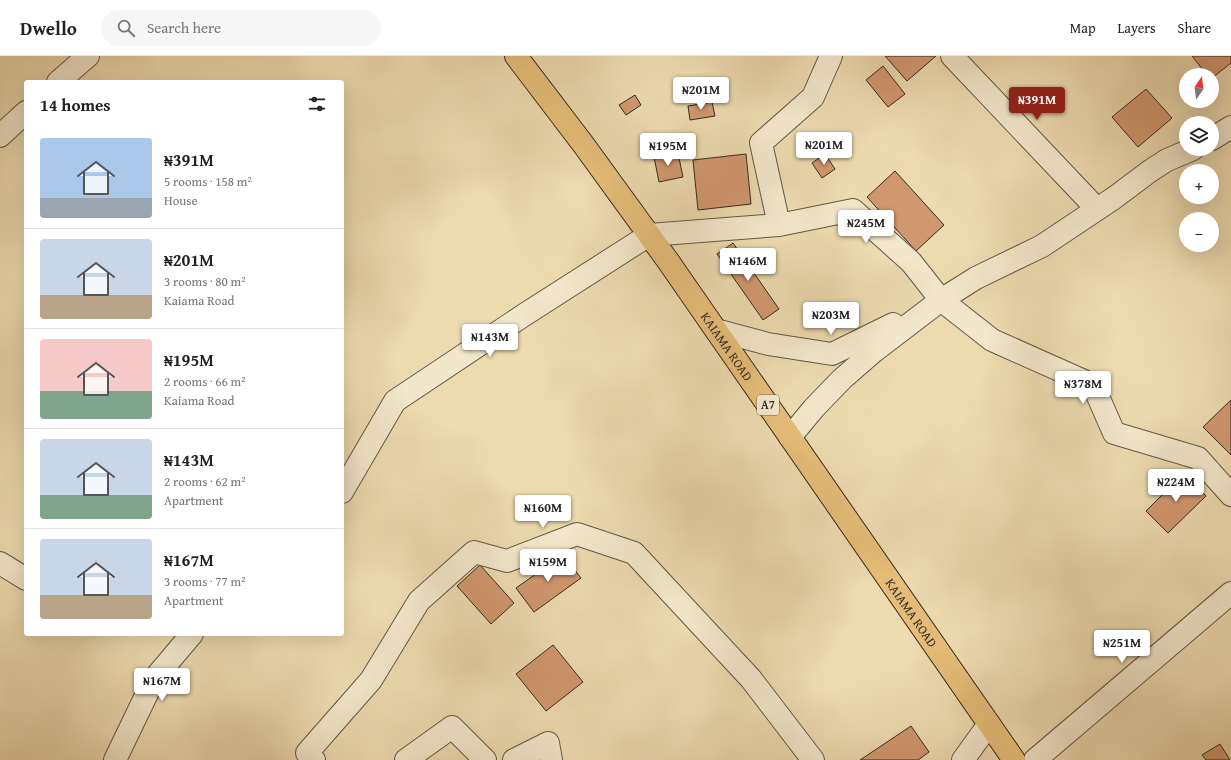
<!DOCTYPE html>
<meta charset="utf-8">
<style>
:root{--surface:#fff;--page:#f6f6f6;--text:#222;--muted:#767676;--line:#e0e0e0;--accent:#8f2418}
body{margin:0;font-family:"Gentium Book Plus",serif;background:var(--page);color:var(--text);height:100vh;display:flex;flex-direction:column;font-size:15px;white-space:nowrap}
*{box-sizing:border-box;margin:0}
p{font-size:13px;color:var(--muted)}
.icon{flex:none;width:22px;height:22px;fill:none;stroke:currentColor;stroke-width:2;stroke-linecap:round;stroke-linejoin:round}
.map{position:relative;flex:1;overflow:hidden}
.panel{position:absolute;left:24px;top:24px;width:320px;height:556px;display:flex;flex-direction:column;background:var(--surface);border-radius:4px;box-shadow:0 4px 16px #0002}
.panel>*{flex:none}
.needle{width:26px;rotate:14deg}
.fabs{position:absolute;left:1179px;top:12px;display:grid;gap:8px}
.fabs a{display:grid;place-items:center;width:40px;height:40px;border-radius:50%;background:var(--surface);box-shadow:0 4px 16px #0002;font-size:20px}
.price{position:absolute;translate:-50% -34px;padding:0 9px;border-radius:4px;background:#fff;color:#222;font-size:13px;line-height:26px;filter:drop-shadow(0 1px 2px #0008)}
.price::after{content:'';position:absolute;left:50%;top:24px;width:12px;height:9px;margin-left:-6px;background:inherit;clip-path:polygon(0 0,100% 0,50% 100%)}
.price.on{background:var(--accent);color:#fff}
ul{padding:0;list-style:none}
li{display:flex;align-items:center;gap:12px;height:100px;padding:0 16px}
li+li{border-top:1px solid var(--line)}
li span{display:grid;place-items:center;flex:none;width:112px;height:80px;border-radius:4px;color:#555}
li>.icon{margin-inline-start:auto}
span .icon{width:48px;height:48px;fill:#fffc;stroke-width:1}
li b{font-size:17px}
h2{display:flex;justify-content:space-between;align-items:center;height:48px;padding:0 16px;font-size:17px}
header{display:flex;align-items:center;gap:24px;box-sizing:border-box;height:56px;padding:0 20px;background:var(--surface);border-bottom:1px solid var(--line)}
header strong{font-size:19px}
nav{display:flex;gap:22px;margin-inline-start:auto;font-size:14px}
.search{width:280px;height:36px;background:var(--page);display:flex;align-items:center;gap:10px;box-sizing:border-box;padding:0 14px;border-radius:22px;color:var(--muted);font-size:15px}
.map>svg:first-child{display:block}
</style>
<header>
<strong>Dwello</strong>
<div class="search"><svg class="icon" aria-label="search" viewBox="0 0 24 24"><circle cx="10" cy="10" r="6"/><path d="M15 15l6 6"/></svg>Search here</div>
<nav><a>Map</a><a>Layers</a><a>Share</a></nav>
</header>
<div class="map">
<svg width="1231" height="704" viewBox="0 0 1231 704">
<rect width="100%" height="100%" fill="#eddaaf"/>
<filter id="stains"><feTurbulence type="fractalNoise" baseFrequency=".005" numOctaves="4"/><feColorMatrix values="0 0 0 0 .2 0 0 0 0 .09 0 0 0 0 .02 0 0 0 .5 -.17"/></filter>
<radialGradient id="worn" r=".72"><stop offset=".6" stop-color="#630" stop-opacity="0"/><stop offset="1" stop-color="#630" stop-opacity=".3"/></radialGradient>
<path fill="#d1976f" stroke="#342c22" d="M885,0H936L907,25Z
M1192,0H1231V7L1212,22V19H1207Z
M883,10L905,38L888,51L866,24Z
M1146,33L1172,62L1138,91L1112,61Z
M635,39L641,49L626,59L619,49Z
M712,46L715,60L690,64L688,50Z
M678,97L683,121L659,126L654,101Z
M746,98L751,148L698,154L693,104Z
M825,98L835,113L822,122L812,107Z
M895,115L944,169L916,195L867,141Z
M733,187L779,253L763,264L717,198Z
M1231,344V399L1203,371Z
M1184,417L1206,440L1168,477L1146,455Z
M563,499L581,522L534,556L516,532Z
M480,509L514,547L491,568L457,530Z
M553,589L583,626L546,655L516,618Z
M911,670L929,696L918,704H860Z
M1220,688L1230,704H1206L1202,699Z"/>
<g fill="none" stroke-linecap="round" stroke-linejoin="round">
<defs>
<path id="street" d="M952,0L1097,153
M58,26L88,0
M0,80L26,56
M1212,83L1231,71
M779,169L853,154L911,206L941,244L992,284L1093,329L1114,377L1198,402L1231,439
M716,274L768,288L832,298L893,268
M790,381L814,352L842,323L873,296L941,244L976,222L1042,190L1114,142L1150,115L1167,104L1193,93
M342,436L395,345L524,259L649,179L779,169L761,87L813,41L831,0
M0,507L26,523
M115,704L154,623L192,578
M314,704L307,697L371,624L419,545L474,496L507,505L577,478L634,497L751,623L813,704
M406,704L452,671L485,704
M514,704L548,687L551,704
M963,704L989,668
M1035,704L1231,537"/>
<g id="highway">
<path id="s1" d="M516,0L583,88L668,205L1014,704"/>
</g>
</defs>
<use href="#street" stroke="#625845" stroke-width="24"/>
<use href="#highway" stroke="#342c22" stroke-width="24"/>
<use href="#street" stroke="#f3e7cb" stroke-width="22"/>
<use href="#highway" stroke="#e6bd78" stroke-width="22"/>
</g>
<g text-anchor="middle" stroke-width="3" stroke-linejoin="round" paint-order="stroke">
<rect fill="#f3e7cb" stroke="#6d6455" stroke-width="1" x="757" y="339" width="22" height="20" rx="3"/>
<g font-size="12" font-weight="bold" fill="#342c22">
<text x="768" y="353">A7</text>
</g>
<g font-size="13" fill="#342c22" stroke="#f3e7cb">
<text dy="5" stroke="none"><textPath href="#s1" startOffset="359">KAIAMA ROAD</textPath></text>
<text dy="5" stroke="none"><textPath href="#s1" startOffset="683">KAIAMA ROAD</textPath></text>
</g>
</g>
<rect width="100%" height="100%" filter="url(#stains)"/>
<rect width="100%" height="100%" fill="url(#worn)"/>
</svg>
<div class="fabs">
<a><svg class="needle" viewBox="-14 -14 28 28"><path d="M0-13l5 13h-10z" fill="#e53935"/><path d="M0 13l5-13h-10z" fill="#767676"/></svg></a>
<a><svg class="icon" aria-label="layers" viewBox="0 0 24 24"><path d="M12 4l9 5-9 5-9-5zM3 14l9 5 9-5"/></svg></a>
<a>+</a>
<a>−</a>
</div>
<b class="price" style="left:701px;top:55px">₦201M</b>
<b class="price on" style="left:1037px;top:65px">₦391M</b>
<b class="price" style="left:824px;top:110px">₦201M</b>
<b class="price" style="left:668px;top:111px">₦195M</b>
<b class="price" style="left:866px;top:188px">₦245M</b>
<b class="price" style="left:748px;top:226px">₦146M</b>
<b class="price" style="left:831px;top:280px">₦203M</b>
<b class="price" style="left:490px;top:302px">₦143M</b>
<b class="price" style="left:1083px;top:349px">₦378M</b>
<b class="price" style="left:1176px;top:447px">₦224M</b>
<b class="price" style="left:543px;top:473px">₦160M</b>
<b class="price" style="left:548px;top:527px">₦159M</b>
<b class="price" style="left:1122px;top:608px">₦251M</b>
<b class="price" style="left:162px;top:646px">₦167M</b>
<section class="panel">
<h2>14 homes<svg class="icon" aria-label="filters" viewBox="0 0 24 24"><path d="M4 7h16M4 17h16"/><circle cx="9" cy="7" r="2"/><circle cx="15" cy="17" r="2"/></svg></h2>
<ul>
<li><span style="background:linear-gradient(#a9c7e8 75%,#9aa5b1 0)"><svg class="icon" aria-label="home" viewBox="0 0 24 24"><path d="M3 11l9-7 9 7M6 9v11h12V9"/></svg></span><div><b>₦391M</b><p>5 rooms · 158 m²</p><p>House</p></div></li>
<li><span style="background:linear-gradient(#c9d6e8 70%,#b9a48a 0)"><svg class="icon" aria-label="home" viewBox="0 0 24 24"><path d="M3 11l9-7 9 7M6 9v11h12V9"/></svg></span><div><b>₦201M</b><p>3 rooms · 80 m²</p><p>Kaiama Road</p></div></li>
<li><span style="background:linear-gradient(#f6c9c9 65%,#7fa58c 0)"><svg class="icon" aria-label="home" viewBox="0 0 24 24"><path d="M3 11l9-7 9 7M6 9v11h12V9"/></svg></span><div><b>₦195M</b><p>2 rooms · 66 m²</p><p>Kaiama Road</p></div></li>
<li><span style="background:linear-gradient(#c9d6e8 70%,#7fa58c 0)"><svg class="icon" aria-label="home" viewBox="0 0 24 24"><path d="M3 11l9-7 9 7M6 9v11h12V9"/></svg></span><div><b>₦143M</b><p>2 rooms · 62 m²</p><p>Apartment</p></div></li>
<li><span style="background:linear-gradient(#c9d6e8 70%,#b9a48a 0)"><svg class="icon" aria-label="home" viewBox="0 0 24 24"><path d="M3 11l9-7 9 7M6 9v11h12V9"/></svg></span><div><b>₦167M</b><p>3 rooms · 77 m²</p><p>Apartment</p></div></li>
</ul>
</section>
</div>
